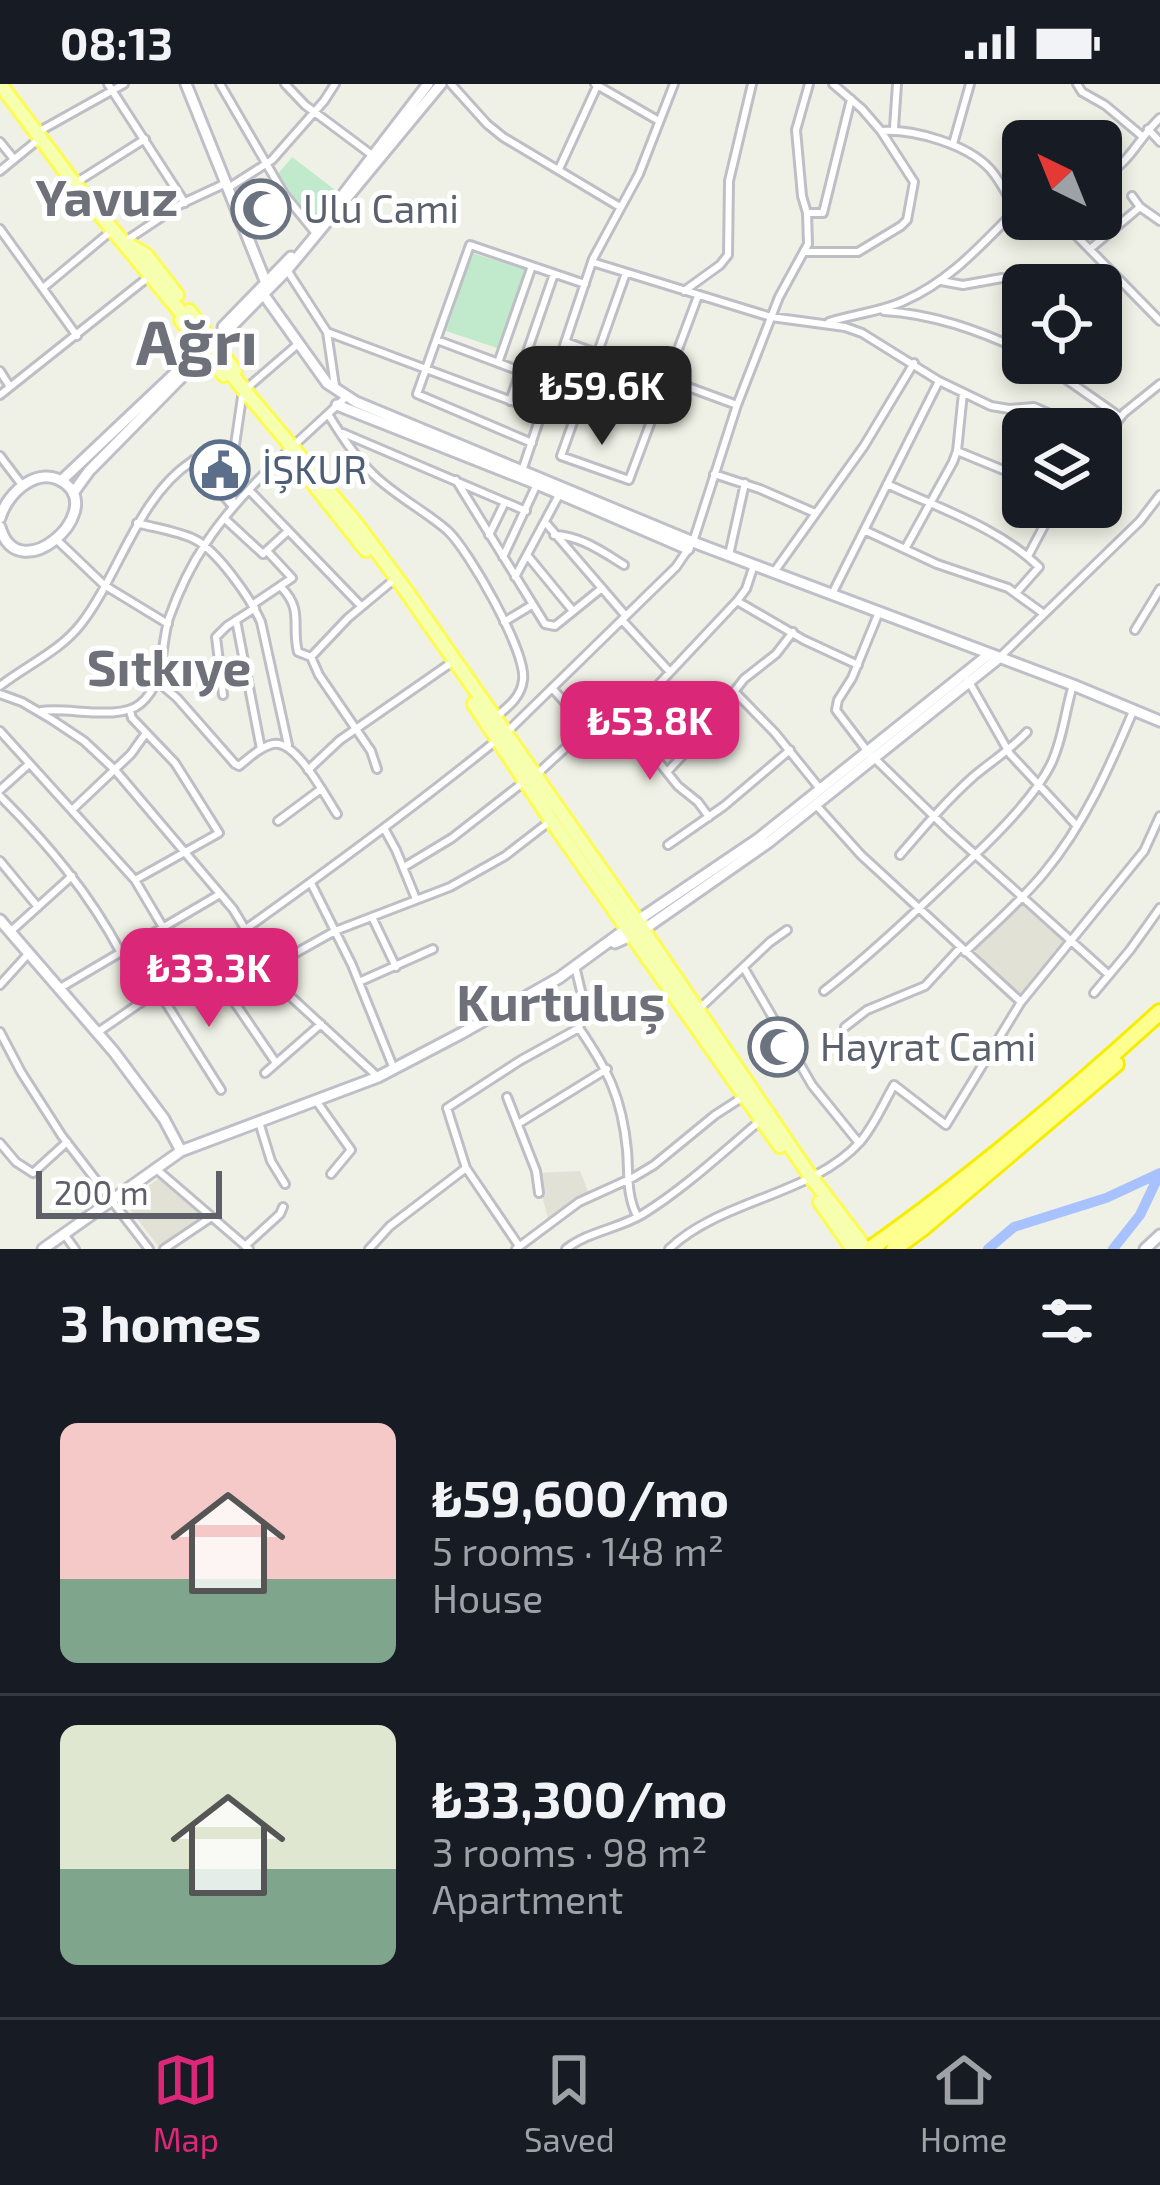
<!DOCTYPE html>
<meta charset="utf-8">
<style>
:root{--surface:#171b24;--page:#242831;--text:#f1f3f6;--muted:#9ea1a6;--line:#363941;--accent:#db2777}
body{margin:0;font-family:"Exo 2",sans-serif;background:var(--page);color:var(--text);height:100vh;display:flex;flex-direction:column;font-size:45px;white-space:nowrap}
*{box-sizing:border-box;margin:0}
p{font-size:39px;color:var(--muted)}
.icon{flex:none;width:66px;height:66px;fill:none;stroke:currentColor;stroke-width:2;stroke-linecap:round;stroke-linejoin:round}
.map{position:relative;height:1165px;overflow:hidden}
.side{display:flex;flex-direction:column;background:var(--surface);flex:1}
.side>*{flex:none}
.needle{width:78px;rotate:317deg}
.controls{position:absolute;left:1002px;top:36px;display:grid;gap:24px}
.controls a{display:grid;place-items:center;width:120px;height:120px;border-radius:18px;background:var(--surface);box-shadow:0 6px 18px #0003;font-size:60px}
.scale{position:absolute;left:36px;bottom:30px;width:186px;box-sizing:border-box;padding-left:12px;border:6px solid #5e5f68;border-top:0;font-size:33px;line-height:42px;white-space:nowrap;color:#5e5f68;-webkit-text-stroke:9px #fff;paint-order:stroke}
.price{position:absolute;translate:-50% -102px;padding:0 27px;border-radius:24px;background:var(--accent);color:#fff;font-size:39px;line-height:78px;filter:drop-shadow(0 3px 6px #0008)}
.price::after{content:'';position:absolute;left:50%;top:72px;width:36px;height:27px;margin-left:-18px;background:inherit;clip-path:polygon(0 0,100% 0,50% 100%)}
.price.on{background:#222;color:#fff}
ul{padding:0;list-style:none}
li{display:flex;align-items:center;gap:36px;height:300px;padding:0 60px}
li+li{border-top:3px solid var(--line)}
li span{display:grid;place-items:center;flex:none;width:336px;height:240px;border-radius:18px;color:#555}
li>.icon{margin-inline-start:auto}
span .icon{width:144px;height:144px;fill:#fffc;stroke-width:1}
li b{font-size:51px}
h2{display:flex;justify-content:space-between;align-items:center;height:144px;padding:0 60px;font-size:51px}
.status{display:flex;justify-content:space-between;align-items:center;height:84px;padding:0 60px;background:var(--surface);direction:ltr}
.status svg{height:33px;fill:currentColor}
.dock{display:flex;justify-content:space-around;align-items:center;height:168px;border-top:3px solid var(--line);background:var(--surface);font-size:33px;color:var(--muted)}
.dock a{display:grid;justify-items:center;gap:6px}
.dock .on{color:var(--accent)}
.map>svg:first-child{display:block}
</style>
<div class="status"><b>08:13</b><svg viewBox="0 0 49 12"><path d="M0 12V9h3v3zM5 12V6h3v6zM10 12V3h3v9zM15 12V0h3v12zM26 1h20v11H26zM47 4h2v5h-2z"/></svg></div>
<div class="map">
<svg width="1160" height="1165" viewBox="0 0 1160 1165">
<rect width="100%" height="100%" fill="#f0f1e6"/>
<path fill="#e1e1d5" d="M1022,816L1067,856L1023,913L971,863Z
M580,1087L590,1112L548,1135L536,1089Z
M162,1092L208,1133L159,1163L125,1119Z"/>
<path fill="#c1eacc" d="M292,73L334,105L312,137L294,122L277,91Z
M472,169L527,186L500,265L446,247Z"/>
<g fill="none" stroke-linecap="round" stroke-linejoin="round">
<path stroke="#a8c2ff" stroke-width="10" d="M988,1165L1014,1143L1106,1114L1160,1089
M1113,1165L1140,1131L1160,1089"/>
<defs>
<path id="street" d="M108,0L185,119
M220,0L284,110L314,147
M285,0L305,21L372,71
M451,0L487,40L503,53L620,123
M595,0L659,37
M833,0L862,25L881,47C914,45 967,60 990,85C1000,96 1008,113 1016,126
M1077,0L1082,8L1105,21L1142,52
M894,44L897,0
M1148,45L1160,58
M38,48L124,0
M0,58L13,74
M953,60L970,0
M559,85L598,0
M0,87L39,55
M1101,93C1128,83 1139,53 1160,34
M77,98L145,55
M228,104L272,76L324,17L335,0
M1132,112L1140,123L1160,137
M807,129L802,112L796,46L809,0
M1060,135L1160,237
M0,145L77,252
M127,156L181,120L224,100
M1090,165L1140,123
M804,168H858L901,142L907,136L914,98L881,47
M592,178L771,233L845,243L862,249L939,297L991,322L1009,325L1034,323L1084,345
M287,186L327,248L335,302
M626,189L561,372L629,396L698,212
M941,197L963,201L1002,194
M43,204L110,148
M684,207L720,181L728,171L729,97L752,0
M884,227C933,230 978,246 1023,267
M829,238C854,230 880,228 904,217C950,197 981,161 1016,126L1023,125
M327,248L541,328
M437,256L520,287
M566,258L737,321
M498,279L532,182
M1043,279L1120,333
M0,287L10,303
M248,303L298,260
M0,311L146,195
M510,317L554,190
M328,330C341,351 355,373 373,390C395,412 424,426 448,447C469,467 527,568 523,596C521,613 509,622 496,633
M343,349L526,427
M1101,358L1124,329L1160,300
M532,359L417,310L470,161L585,200
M957,367L1023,394
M0,372L22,401
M193,376L230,419
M521,390L593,175L639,90L674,0
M714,390L760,405L815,429
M456,396L545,540L555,542L602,504
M887,400C938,424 998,443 1039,483L1016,509
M249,406L361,522
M232,422L235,361L242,313
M225,435L263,470L288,447
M545,438L625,531
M137,439C155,444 177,447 194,455C217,466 251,515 261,538L288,661
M864,446L937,480L1008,504L1044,530
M489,451L505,418
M554,451C579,451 603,468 624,481
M57,456L104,501L168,540
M905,465L953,378L957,367L963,309
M527,471L573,527
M729,471L745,399
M1028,472L1054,423
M503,473L537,400
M774,488L864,362L914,279
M515,493L559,411
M281,503C304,526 291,541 298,568L311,573L319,591L371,667L377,685
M832,510L939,297
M737,517L804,556L858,581
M252,521L292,494L267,467
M879,528L852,594L838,616L836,626L868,668L948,746L1109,891
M236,536L261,665
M622,536L670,588
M504,538L532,521
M1135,546L1160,505
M1001,572L1140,437L1160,411
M311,573L348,534L390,499
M156,596L177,614L235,680L239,682C249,674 260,663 273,660C296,655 325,712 337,730
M968,596L1010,670L1076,741
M0,602C27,581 60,567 81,540C119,491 138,413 191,378C204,369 220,366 235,361
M552,604L596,653
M734,607L775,649L821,706
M0,610L22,618L51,635L84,657L115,686L233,825L266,879L290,912L378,993
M223,611L216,553L227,542L255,524
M41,627C68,623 120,637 140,620C166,599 160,562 169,534C178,509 191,481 206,459C243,403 298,359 346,313
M130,627L132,634L175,679L219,749L135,796
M626,637L678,702L698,718L709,733
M0,647L135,796L164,845
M507,648L676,483L693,458L737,321L779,213L808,160L807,129H823L851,15
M609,653L737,517L746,505L754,481
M308,686L340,656L448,581
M668,687L696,657L744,595L776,570L793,548
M537,690L587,644
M0,706L29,680
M0,712C48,760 89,809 121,869
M816,721L861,771L1021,918
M72,726L131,670L146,649
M278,737L321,705
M385,746L396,766L416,815
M668,761L724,722L790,666
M900,771C924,743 947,716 974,692C992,677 1011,665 1027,648
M0,777L38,823
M404,783L452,754L525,697
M311,799L352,881L394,985
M372,833L396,883
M10,848L72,792
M965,868C992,842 1021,817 1044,789C1084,741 1110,682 1134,625
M205,875L276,979
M269,884L335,847L450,803L505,772L549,738
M744,884L812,1001L859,1059
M359,898L433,865
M0,901L29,869
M60,904L220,810
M824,907C877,866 925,818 974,772C1000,747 1035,712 1051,680C1063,655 1065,627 1073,601
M159,908L221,1006
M1094,909L1130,866L1160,824
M700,924L770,858L787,846
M845,943L867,926L925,902L960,864
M579,944C608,986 622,1014 627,1066C629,1089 626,1110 637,1132
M0,948L21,988L62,1052L149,1165
M98,948C234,855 368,760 497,656
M265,989L321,940
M507,1013L536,1087L539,1109
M317,1018L351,1066L331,1090
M259,1038L271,1077L285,1100
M518,1040L607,985
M0,1059L16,1078L33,1089L67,1058
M155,1084L249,1165
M64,1150L75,1165
M245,1162L280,1130L283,1123
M519,1162L466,1084L447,1024L521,976L579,944L585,924L575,882
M164,1165L210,1134
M369,1165L390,1142L466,1084
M516,1165L579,1118L634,1093L654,1081L715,1031L746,1011
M566,1165C589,1147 618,1145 643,1130C685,1104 723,1068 761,1036
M669,1165C721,1115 811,1112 860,1058C874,1042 883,1020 894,1001L946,1041L1021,918L1144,767L1160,732"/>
<path id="secondary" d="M186,0L266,199
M329,129L428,0
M264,211L327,299L356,318L693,458L1073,601L1160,637
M223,243L291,173
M337,321L537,400L688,465
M61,397L207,259
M73,409L89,387L287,186L441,0
M0,434C7,409 39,379 66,400C104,430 18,506 0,443
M0,836L114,968L164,1035L181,1067
M615,859L643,846L769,758L999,574
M43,1165L181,1067L378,993L462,949L559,894L637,837L758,755L988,571
M1145,1165L1160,1151"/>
<path id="primary" d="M0,0L74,99L188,237
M129,161L146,171L177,211
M189,227L235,287
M181,236L224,291
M226,284L358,442L404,504L637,837L811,1093L866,1165
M304,388L366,466
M474,620L551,736L780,1062
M820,1118L853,1165"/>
<path id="highway" d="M870,1165C972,1093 1068,1012 1160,928
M894,1165L924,1143L1116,980"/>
</defs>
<use href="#street" stroke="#bebec6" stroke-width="12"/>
<use href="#secondary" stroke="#bebfc8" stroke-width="15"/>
<use href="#primary" stroke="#fcfb54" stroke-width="18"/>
<use href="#highway" stroke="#f7ed00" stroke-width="20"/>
<use href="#street" stroke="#fff" stroke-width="6"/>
<use href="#secondary" stroke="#fff" stroke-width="9"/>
<use href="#primary" stroke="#f6ffad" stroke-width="12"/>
<use href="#highway" stroke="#fdff8f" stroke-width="14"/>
</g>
<defs>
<symbol id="mosque-ring" viewBox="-11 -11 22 22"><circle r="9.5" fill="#fff" stroke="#6b7280" stroke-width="1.5"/><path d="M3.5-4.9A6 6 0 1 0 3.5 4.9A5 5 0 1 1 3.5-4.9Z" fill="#6b7280"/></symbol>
<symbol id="civic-ring" viewBox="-11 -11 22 22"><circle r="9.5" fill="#fff" stroke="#5c6f8a" stroke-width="1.5"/><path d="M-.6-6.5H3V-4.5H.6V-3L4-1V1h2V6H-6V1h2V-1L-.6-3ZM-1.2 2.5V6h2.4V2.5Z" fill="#5c6f8a"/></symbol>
</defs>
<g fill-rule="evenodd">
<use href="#mosque-ring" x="228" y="92" width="66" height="66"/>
<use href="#civic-ring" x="187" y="353" width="66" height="66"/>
<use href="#mosque-ring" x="745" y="930" width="66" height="66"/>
</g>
<g text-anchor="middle" stroke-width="10" stroke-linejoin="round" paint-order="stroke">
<g font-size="39" fill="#5b616d" stroke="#fff" text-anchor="start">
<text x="303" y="139">Ulu Cami</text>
<text x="820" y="977">Hayrat Cami</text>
</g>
<g font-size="39" fill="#4e5e75" stroke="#fff" text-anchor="start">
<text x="262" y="400">İŞKUR</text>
</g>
<g font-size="51" font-weight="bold" fill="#6e717a" stroke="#fff">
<text x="107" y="132">Yavuz</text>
<text x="169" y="602">Sıtkıye</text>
<text x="561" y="937">Kurtuluş</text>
</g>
<g font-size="63" font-weight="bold" fill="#6e717a" stroke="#fff">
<text x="197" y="281">Ağrı</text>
</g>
</g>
</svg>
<div class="controls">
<a><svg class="needle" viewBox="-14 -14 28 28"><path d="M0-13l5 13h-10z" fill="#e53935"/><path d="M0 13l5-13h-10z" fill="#9ea1a6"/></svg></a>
<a><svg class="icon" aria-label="locate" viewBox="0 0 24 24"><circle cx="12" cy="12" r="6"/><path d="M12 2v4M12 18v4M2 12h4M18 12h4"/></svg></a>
<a><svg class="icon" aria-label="layers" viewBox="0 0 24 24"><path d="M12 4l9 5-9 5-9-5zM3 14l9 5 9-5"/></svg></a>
</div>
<div class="scale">200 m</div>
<b class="price on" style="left:602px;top:364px">₺59.6K</b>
<b class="price" style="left:650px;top:699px">₺53.8K</b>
<b class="price" style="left:209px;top:946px">₺33.3K</b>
</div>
<section class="side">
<h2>3 homes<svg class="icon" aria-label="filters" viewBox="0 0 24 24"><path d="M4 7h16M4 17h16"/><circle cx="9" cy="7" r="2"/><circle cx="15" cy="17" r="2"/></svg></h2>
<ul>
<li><span style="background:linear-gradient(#f6c9c9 65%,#7fa58c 0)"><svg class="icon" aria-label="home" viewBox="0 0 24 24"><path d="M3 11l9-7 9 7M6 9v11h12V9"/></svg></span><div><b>₺59,600/mo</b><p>5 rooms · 148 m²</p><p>House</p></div></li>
<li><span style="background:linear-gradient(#dfe7d0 60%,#7fa58c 0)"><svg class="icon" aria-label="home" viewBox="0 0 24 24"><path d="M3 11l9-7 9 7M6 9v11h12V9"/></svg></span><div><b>₺33,300/mo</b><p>3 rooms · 98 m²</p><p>Apartment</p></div></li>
</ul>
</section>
<nav class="dock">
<a class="on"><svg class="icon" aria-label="map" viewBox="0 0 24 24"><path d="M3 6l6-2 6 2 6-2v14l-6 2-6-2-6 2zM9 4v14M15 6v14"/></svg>Map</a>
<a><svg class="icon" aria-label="saved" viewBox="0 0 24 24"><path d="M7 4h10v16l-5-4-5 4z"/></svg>Saved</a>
<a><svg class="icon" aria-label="home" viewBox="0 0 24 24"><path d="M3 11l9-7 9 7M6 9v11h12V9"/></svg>Home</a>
</nav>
